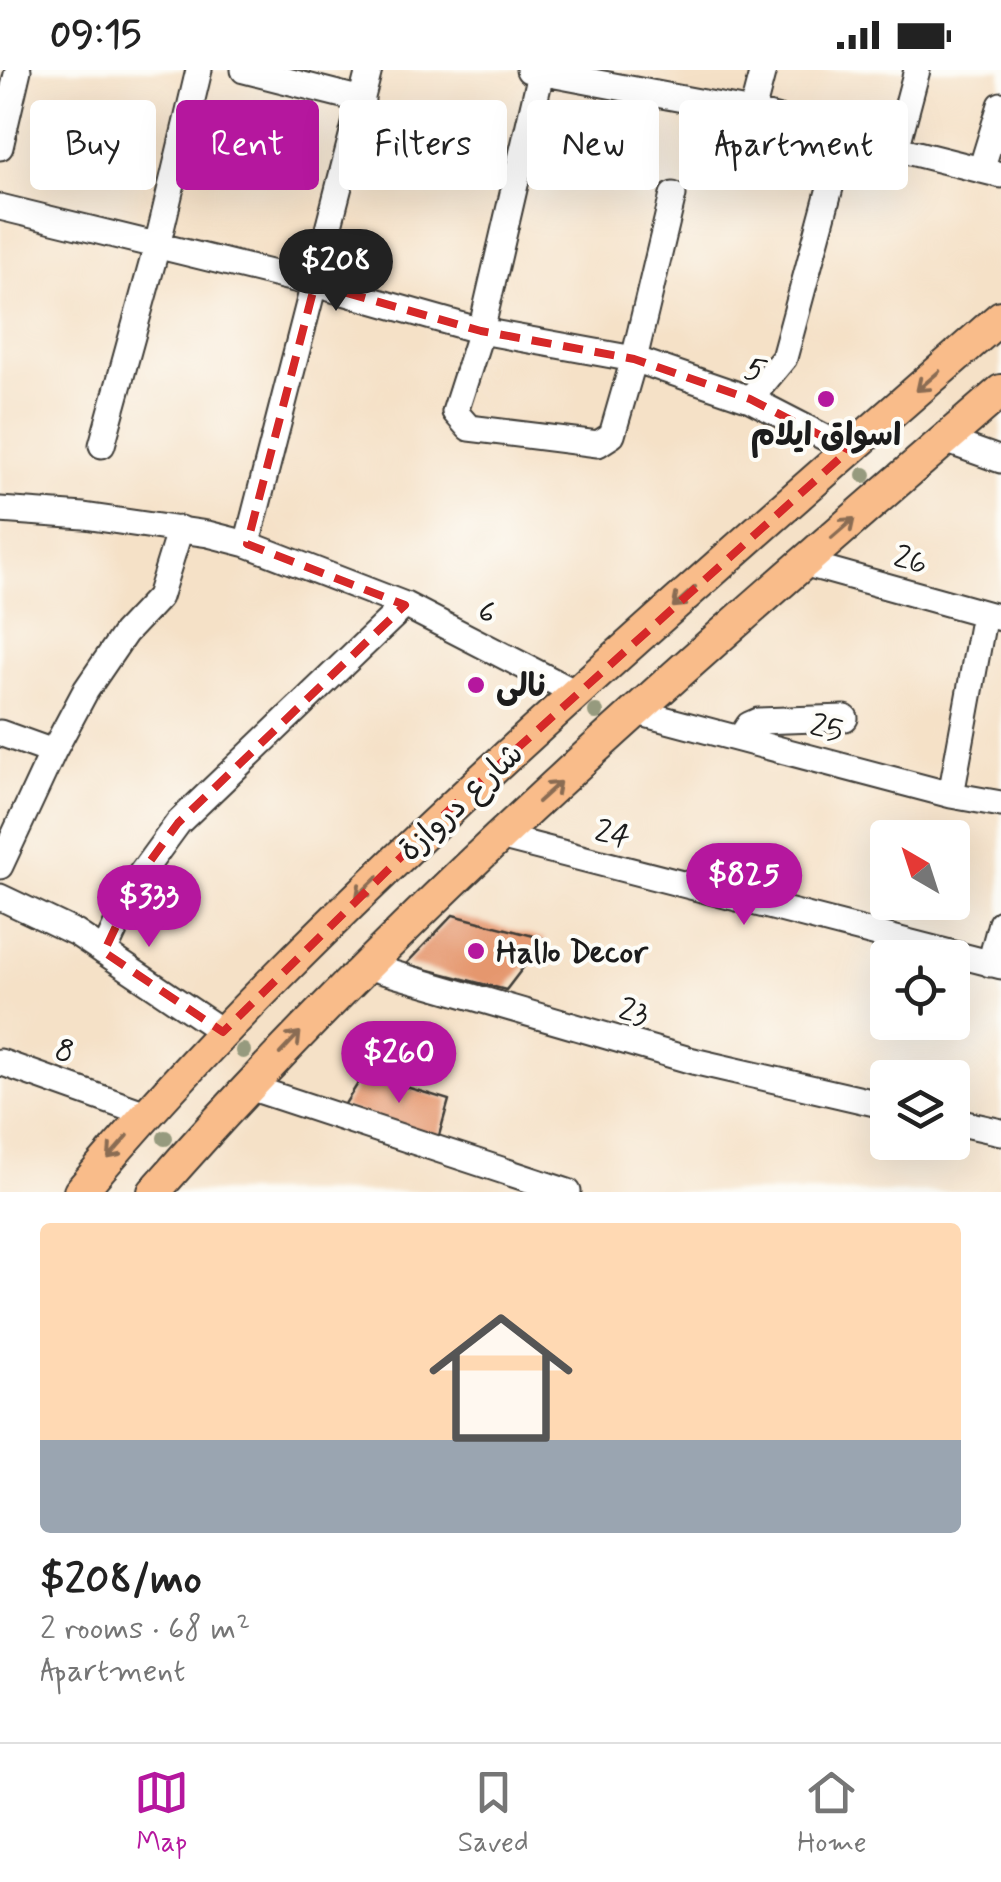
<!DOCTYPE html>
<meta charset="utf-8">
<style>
:root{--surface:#fff;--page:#f2f2f2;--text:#222;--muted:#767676;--line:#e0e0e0;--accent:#b5179e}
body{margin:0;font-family:Mynerve,"Playpen Sans Arabic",sans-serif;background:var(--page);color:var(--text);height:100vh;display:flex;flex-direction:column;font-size:38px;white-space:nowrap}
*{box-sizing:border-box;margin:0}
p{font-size:32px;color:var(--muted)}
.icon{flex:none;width:55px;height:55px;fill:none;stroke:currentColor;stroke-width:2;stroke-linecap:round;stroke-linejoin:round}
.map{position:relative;height:1122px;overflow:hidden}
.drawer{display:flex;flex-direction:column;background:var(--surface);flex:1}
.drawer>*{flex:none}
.hud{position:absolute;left:30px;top:30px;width:942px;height:90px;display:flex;gap:20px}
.needle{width:65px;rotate:321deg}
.tools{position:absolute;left:870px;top:750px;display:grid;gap:20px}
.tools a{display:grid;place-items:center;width:100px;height:100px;border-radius:10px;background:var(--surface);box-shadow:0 10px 40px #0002;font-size:50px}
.price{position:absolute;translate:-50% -85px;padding:0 22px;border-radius:35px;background:var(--accent);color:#fff;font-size:32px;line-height:65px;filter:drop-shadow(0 2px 5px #0008)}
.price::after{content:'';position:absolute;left:50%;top:60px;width:30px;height:22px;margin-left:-15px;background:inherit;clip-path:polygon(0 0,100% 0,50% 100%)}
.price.selected{background:#222;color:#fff}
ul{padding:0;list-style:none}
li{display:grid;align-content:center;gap:20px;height:530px;padding:0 40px}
li span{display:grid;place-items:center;height:310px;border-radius:10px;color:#555}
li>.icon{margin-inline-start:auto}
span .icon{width:180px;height:180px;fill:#fffc;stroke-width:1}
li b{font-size:42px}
.chip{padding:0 35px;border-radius:10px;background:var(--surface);box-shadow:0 10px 40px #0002;font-size:35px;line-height:90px}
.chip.selected{background:var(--accent);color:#fff}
.status{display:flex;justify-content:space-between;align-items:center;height:70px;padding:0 50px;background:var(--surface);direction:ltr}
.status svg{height:28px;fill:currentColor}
.tabs{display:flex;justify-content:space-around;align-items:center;height:140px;border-top:2px solid var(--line);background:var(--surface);font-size:28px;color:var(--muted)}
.tabs a{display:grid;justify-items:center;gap:5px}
.tabs .selected{color:var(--accent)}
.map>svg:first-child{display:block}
</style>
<div class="status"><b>09:15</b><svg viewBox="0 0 49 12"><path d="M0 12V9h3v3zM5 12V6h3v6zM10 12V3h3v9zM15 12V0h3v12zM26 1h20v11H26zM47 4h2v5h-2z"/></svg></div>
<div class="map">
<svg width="1001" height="1122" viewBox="0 0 1001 1122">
<rect width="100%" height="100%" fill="#fdfcf7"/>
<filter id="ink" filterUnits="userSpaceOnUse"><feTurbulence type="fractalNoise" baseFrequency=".01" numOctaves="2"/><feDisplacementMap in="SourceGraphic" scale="20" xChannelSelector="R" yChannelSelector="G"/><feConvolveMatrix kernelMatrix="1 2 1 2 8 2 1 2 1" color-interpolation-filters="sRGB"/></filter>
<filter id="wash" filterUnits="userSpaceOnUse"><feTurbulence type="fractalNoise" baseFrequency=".0048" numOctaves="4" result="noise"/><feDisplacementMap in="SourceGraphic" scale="40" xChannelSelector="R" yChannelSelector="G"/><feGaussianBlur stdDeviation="2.25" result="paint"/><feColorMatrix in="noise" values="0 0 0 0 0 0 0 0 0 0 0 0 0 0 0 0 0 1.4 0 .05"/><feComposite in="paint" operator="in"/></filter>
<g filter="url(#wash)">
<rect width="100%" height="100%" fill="#f5e1c7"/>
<g id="blocks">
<path fill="#e5976e" d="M453,845L545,869L506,920L406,894Z
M364,1004L449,1030L438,1069L343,1037Z"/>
</g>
</g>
<g filter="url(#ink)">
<use href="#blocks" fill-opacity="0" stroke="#3d3a36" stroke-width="2.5"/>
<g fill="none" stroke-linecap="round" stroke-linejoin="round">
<defs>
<path id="minor" d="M244,0L362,30
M529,0L752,42L1001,105
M541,3L481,261L455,342L469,358L598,374L612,365L634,289L673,125
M752,42L763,0
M0,77L18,0
M896,79L917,0
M981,100L1001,35
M0,137L315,214L481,261L634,289L750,329L849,380
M750,329L784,288L844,66
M945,370L1001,390
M102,375L157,176L199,0
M0,440L84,446L208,464L247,474L405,535L576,623
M247,474L369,0
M803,493L1001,548
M637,642L951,725L1001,734
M0,663L53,682
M741,667L749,655L758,651L845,648
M951,725L984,544
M500,767L1001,896
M0,796L53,682L86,620L125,563L159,527L180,459
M0,827L76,863L223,962
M104,882L140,805L178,753L405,535
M990,894L1001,853
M366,896L693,991L888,1036
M0,992L146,1044
M249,1017L568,1122
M952,1051L1001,1062"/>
<path id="major" d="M80,1122C206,971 348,834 492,700C659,546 830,397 1001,247
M154,1122C410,829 708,576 1001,321"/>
</defs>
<use href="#minor" stroke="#3d3a36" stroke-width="29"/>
<use href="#major" stroke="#3d3a36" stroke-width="36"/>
<use href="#minor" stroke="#fff" stroke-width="25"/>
<use href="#major" stroke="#f9bc8a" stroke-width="32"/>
</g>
<g fill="#969a7e">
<circle cx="864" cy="405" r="8"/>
<circle cx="596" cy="642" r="8"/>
<circle cx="243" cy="981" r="8"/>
<circle cx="165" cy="1068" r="8"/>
</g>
<defs><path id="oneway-shaft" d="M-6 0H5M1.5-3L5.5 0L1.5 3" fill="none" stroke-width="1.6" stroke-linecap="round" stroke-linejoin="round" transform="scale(2.5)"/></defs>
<g stroke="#8a6c53">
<use href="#oneway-shaft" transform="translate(928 311) rotate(139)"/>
<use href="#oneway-shaft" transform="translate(843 458) rotate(-41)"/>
<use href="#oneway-shaft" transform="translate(684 527) rotate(138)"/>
<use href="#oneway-shaft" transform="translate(549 722) rotate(-42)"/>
<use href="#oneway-shaft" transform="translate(367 817) rotate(136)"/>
<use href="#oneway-shaft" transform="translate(290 973) rotate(-47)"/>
<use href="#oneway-shaft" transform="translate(118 1077) rotate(131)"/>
</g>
</g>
<path fill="none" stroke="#d62828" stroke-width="8" stroke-dasharray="20 12" stroke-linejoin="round" d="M315,214L481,261L634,289L750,329L849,380L452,737L223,962L104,882L140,805L178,753L405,535L247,474Z"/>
<g fill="#b5179e" stroke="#fdfcf7" stroke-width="4">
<circle cx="826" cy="329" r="10"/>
<circle cx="476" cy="615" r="10"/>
<circle cx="476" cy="881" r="10"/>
</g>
<g text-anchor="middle" stroke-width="8" stroke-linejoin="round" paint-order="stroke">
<g font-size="32" fill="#1c1c1c" stroke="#fdfcf7">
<text transform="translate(756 299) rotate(23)" y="11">5</text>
<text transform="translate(911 489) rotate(16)" y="11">26</text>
<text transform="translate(488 541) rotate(27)" y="11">6</text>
<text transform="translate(827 657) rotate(15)" y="11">25</text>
<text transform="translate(460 731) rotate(-43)" y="11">شارع دروازة</text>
<text transform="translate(613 763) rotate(14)" y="11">24</text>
<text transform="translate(634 941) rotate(16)" y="11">23</text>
<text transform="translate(65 980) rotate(19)" y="11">8</text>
</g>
<g font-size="32" font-weight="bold" fill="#1c1c1c" stroke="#fdfcf7" text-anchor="start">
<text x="826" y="375" text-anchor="middle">اسواق ایلام</text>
<text x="496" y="626">نالی</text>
<text x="496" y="892">Hallo Decor</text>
</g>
</g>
</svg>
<div class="tools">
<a><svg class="needle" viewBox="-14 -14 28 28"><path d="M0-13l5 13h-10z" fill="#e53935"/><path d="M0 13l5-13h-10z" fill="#767676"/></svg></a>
<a><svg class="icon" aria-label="locate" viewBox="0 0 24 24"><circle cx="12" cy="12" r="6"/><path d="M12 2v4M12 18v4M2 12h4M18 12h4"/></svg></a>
<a><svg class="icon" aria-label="layers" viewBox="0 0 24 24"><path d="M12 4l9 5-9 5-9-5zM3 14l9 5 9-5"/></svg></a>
</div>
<b class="price selected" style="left:336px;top:244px">$208</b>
<b class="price" style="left:744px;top:858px">$825</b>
<b class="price" style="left:149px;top:880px">$333</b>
<b class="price" style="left:399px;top:1036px">$260</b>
<div class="hud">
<a class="chip">Buy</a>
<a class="chip selected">Rent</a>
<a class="chip">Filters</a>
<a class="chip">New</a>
<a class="chip">Apartment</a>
</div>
</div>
<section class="drawer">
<ul>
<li><span style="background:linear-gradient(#ffd9b3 70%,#9aa5b1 0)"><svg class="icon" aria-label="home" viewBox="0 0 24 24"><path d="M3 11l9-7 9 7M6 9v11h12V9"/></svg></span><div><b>$208/mo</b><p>2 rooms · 68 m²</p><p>Apartment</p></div></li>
</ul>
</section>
<nav class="tabs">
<a class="selected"><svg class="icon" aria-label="map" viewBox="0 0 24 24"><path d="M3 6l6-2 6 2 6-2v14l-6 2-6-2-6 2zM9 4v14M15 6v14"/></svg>Map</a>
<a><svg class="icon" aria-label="saved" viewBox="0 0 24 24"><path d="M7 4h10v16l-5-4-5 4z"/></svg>Saved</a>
<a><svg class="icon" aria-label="home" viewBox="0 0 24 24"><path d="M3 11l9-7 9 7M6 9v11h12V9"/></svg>Home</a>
</nav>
